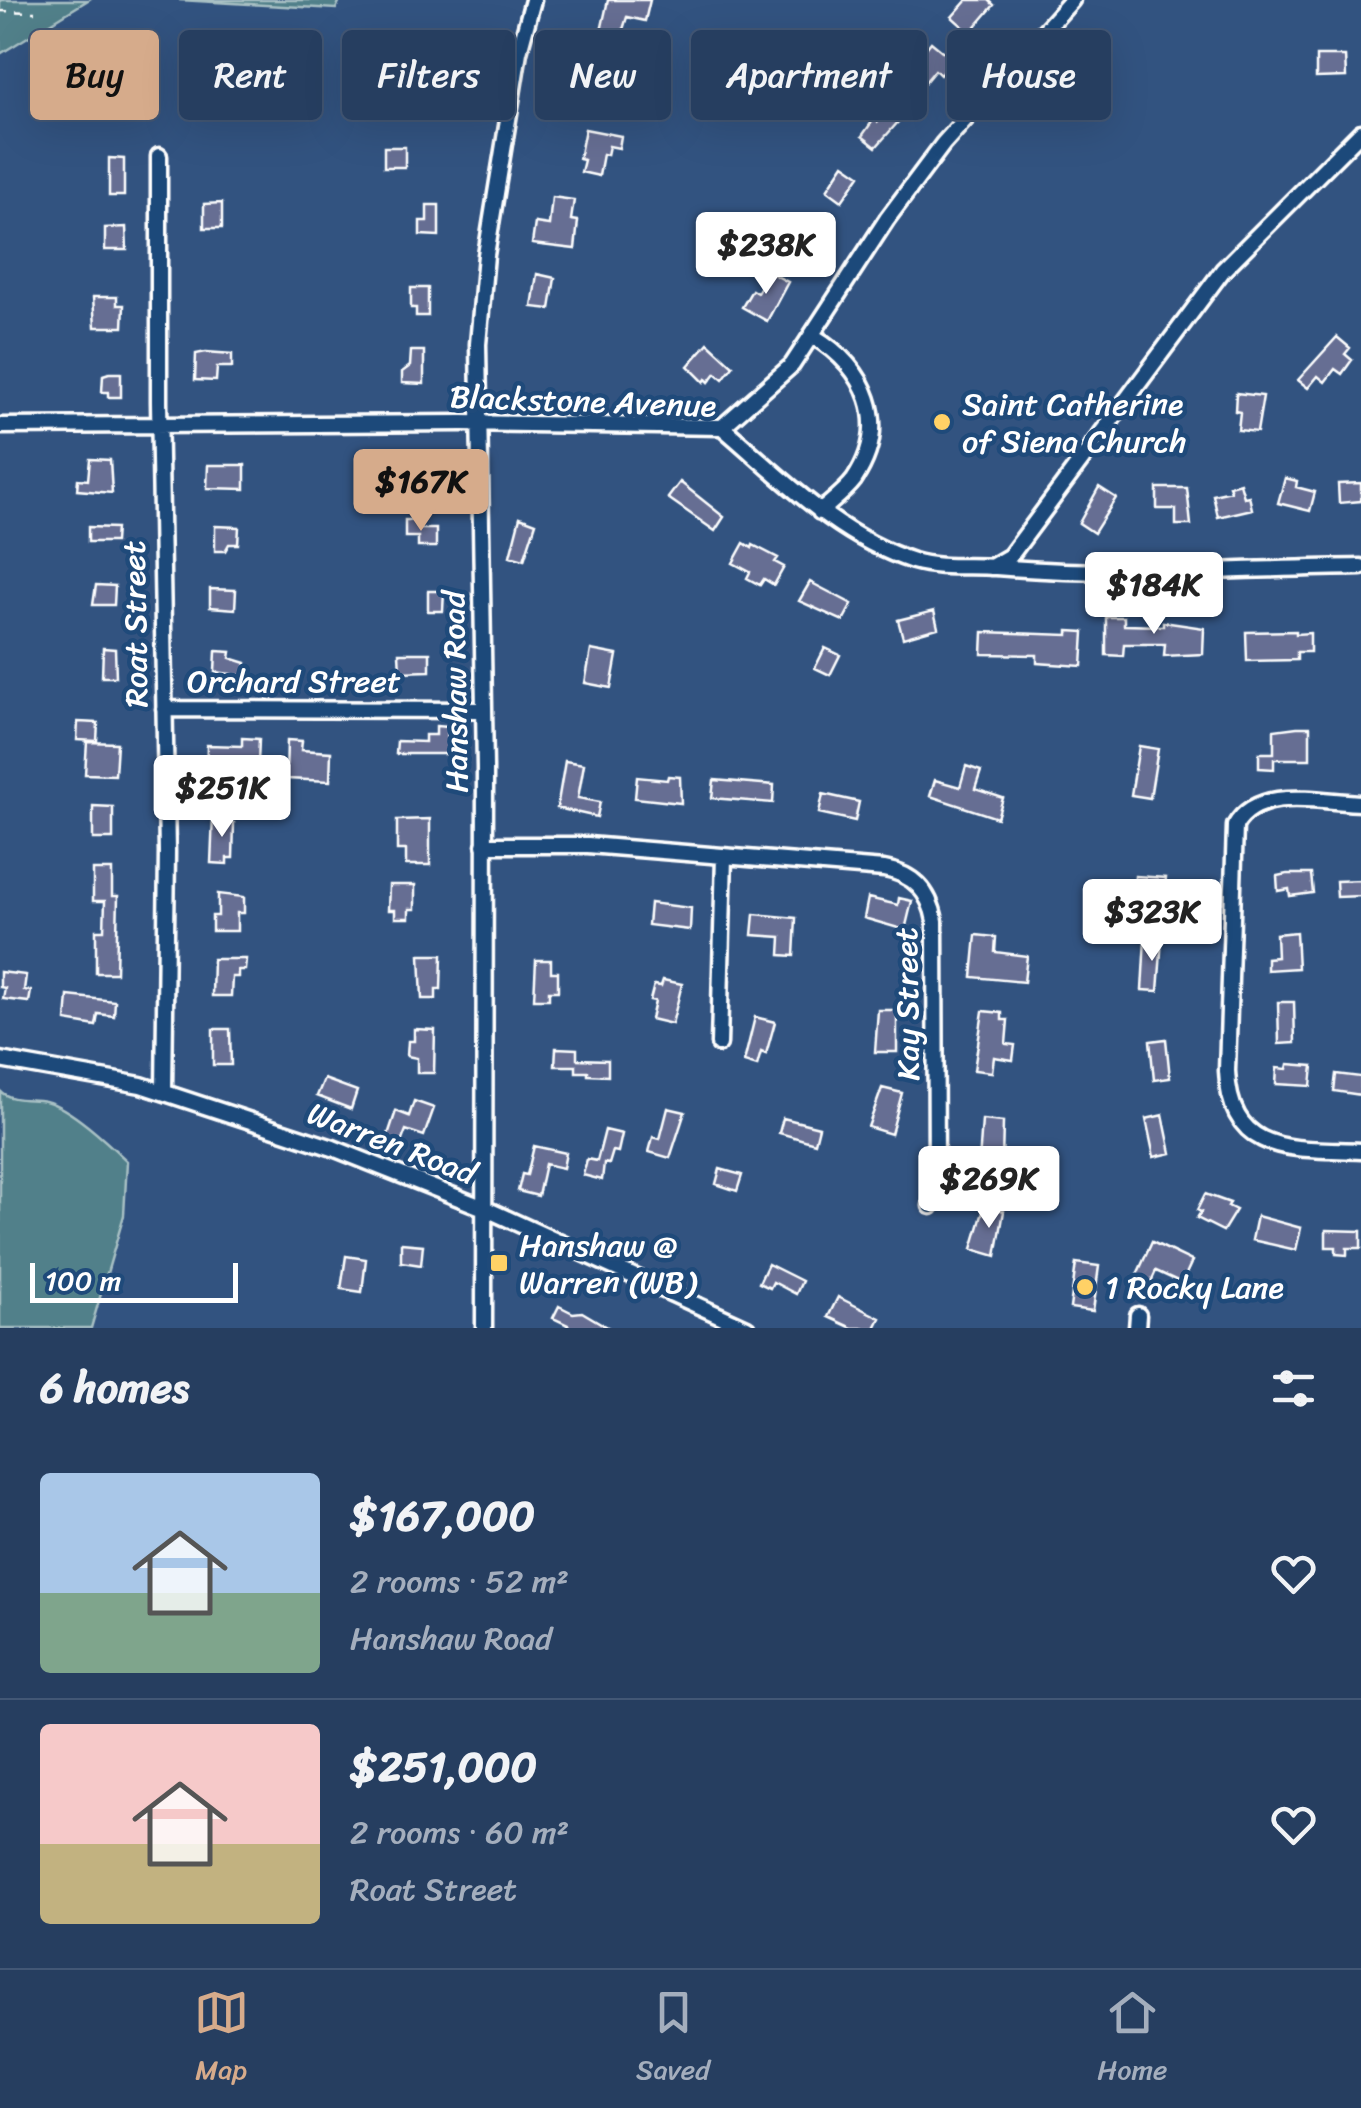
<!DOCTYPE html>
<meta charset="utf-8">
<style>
:root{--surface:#263e60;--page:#324969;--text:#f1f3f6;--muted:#a4aebd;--line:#425775;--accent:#d6ab8b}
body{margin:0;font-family:Sriracha,sans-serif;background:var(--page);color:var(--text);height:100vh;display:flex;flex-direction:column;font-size:38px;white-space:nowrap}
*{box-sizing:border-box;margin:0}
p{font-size:32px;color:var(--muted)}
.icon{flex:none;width:55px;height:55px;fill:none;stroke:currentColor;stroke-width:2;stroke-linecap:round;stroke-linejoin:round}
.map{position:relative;height:1328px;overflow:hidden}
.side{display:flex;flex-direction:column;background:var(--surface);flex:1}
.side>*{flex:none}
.banner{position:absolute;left:30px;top:30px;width:1302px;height:90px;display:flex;gap:20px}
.scale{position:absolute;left:30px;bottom:25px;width:208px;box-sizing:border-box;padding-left:10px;border:5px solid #fff;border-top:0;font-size:28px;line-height:35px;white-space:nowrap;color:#fff;-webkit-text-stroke:8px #1f4a7a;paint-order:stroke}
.price{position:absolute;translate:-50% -85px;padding:0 22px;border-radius:10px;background:#fff;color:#222;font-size:32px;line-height:65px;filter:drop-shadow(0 2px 5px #0008)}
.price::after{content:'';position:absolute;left:50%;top:60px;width:30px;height:22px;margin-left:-15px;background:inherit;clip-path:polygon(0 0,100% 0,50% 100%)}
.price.current{background:var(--accent);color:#111}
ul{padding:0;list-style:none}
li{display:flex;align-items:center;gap:30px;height:250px;padding:0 40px}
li+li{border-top:2px solid var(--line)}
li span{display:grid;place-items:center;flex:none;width:280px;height:200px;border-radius:10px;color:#555}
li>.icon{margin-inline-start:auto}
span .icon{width:120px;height:120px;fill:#fffc;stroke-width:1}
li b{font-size:42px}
h2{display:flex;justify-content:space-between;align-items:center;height:120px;padding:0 40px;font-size:42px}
.tag{padding:0 35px;border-radius:10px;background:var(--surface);box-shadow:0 10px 40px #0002,0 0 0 2px var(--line);font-size:35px;line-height:90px}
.tag.current{background:var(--accent);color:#111}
.tab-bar{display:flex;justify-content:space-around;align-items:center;height:140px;border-top:2px solid var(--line);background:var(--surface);font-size:28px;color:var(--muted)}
.tab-bar a{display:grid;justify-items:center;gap:5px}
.tab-bar .current{color:var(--accent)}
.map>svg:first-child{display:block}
</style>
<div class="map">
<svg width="1361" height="1328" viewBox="0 0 1361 1328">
<rect width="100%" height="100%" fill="#325380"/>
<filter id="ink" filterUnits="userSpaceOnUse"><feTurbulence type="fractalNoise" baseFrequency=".01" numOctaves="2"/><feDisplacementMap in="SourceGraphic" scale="20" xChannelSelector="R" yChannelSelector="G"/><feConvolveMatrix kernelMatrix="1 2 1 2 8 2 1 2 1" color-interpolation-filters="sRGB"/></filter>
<g filter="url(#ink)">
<path fill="#51808a" stroke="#a8c0c4" stroke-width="2.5" d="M0,0H88L0,54Z
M179,0H340L336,9Z
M0,1091C11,1102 30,1098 45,1101C70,1107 108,1143 127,1161L124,1215L91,1328H0Z"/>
<path fill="#666e93" stroke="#fff" stroke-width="2.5" d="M608,0H650L645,21L627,17L618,45L599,40Z
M967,0H989L994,5L970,33L952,17Z
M198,40L209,41V51L250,53V61H261L260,88L196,84Z
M931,42L953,60L940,75L935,70L916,93L897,78L909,63L912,66Z
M1316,56H1345L1346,77L1316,78Z
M578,60L598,63L597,69L614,72L609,102L587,98L590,79L575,76Z
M128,72L148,74L147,90H143L142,95L122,91L123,78L128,79Z
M408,77H424L422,109H406Z
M886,111L899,121L876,147L862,136L874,119L878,122Z
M585,129L621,136L619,148L609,146L607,155L603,154L599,176L581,172L584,160L579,159Z
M384,147H405V167H384Z
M109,158L124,159V196H109Z
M844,164L860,175L842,201L827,190Z
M552,197L574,200L571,220L578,221L575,249L532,244L535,223L549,225Z
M222,203V228H204V204Z
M427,205H439V236L420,235V221H427Z
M808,216L823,226L806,256L792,246L799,235L796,232Z
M126,227L127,250H105V228Z
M769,272L788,282L767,321L742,307L752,290L757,293Z
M537,274L555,278L550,309L532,307Z
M411,288H428V316H416V308H411Z
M93,297H117V305H124L123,327H95Z
M1337,337L1350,348L1345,354L1352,360L1342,374L1335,369L1325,382L1318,376L1308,388L1298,380Z
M708,343L733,366L723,379L716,373L709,382L706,379L704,382L688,366Z
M411,351H424V384L402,383V372L410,366Z
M206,352L232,354V367H217L216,381L195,380L196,354Z
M109,373H121V397H108V392H102L103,375Z
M1236,393L1263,396L1257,432L1238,430L1240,412L1235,411Z
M396,455V463L411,462L413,492L396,493V488L385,489L384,471H375V457Z
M90,459L110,460L112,493L77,490L78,479L88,480Z
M208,465H245V489L207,488Z
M1285,478L1297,481L1296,487L1315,492L1310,511L1278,503Z
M680,482L724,517L715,531L668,498Z
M1240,483L1244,497L1249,496L1252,509L1218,517L1213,495L1231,491L1229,486Z
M1361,483V501L1339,503L1338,484Z
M1099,487L1116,498L1094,533L1079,523Z
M1157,488H1187L1191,525H1176V509H1157Z
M520,517L536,523L524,560L510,556Z
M405,520H420V529H436V547H418V537H405Z
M215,526L239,527L238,544H229L225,551H215Z
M88,527L116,528L115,542H88Z
M744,543L752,548L753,545L778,558L775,562L784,567L774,585L764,579L760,585L747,578L750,572L733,563Z
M810,582L852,604L843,621L799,601Z
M96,585L115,586L114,605H93Z
M210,589L236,590L235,609L210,607Z
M428,591H444L443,611H428Z
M934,611L938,628L903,638L898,620Z
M1106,617H1124V625L1163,626V622L1204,628L1203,654L1164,656L1165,644H1124L1123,656L1106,655Z
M1068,631L1084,632L1082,666L1037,663V655L982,654L983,632L1068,635Z
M1296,631V634L1310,633V652H1297V660L1247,661L1246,632Z
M103,648L115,649L116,677H102Z
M825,648L840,655L830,675L815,668Z
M591,650L617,655L611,688L585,683Z
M216,651L231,652L230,658L246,663L245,676L215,672Z
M399,653H430V671L400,672Z
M78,722L98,723L97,741L77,740Z
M436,726L448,727L447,754H396L397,741L425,742V735H436Z
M1297,727H1310V759H1274V769L1259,768V753H1274V730Z
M242,738L259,739L258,764L238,763V770H228L227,779L206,778L207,745L242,746Z
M287,740L302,741L301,750L331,752L330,781L286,779Z
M87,742L117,743L115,775L85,774Z
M1139,746L1158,749L1150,798L1131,795Z
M565,761L584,764L578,798L600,802L597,817L557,808Z
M966,766L981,771L975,789L1003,798L997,818L930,796L935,780L960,787Z
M668,776L680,777L681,803L635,798L637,777L667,780Z
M714,780L774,785L773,803L712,798Z
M823,794L859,802L855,821L819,813Z
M93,806L113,807V839H93Z
M213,815H228V823H234L233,858H227V864L211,863Z
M430,819V865H406V850H397V820Z
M93,870H112V896H118L116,973H96V930H104L105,901H93Z
M1287,874H1311L1313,893L1290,896L1289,889L1278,891L1277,876Z
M1135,876L1166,878L1163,913L1132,911Z
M1361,880V896L1337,897L1336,881Z
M389,885H415V909H409V918H395V910H388Z
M218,894L244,897V913H237V931H212V916H218Z
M868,898L898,905L899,898L912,901L905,930L864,918Z
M650,903L691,908L690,930L648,925Z
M754,914L796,918L794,956L780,955L781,937L752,935Z
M1296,932L1298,968L1267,970V958L1277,957L1276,934Z
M976,935L996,937L995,952L1027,956L1024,982L972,977Z
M1145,938L1162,939L1158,991L1142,990Z
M420,955H442L441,989H436V999H422Z
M213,959H246L245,970H238V977H232L231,996H212Z
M536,960H551V972H558V991H549V999H534Z
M0,972L26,975L24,990L31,991L29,1002L3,999L5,988L0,987Z
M663,980L682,984L672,1024L651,1019L655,1001L650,1000L654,985L661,986Z
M68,996L115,1001L114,1016L98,1014L96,1026L66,1021Z
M1278,1002H1294L1295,1043L1279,1044Z
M878,1010H897V1052H875Z
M983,1011L1002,1013V1020H1008L1006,1044L1015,1045L1013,1060L994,1057L992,1072L974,1070Z
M755,1017L775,1022L766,1054L761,1052L757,1066L744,1062Z
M213,1029H230L231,1065H213Z
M414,1029L435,1030L434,1073H417V1058L407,1056L408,1041H414Z
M1166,1039L1170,1078L1154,1080L1150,1041Z
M556,1048L577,1049V1059L608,1060V1076L588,1075V1072H576V1066H555Z
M1288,1064L1313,1066L1311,1086L1276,1084L1277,1068L1287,1069Z
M1336,1074L1361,1077V1095L1334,1091Z
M324,1079L357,1091L351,1109L317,1096Z
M882,1088L902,1093L891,1134L868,1127Z
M414,1101L434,1108L424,1136L406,1130L401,1143L387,1138L396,1111L409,1116Z
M668,1108L685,1112L670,1158L649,1152L653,1137L660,1139Z
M1163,1115L1171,1153L1154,1157L1146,1119Z
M783,1118L819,1127L815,1143L779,1133Z
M982,1120L1003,1122L1002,1163L979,1162Z
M605,1130L622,1134L618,1152L613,1151L609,1164L604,1163L602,1180L583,1175L587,1159L597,1161Z
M534,1146L566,1153L563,1168L545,1164L538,1196L518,1191L522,1174L527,1175Z
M720,1169L742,1175L737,1191L716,1184Z
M1205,1194L1230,1203L1228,1206L1236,1210L1223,1231L1197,1218L1201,1212L1197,1210Z
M985,1205L1004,1211L996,1256L972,1249Z
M1257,1216L1301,1228L1296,1250L1252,1240Z
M1326,1230L1361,1231V1248H1347V1255L1336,1254V1247H1326Z
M1152,1242L1192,1261L1182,1283L1156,1271L1149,1286L1135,1279Z
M401,1243L423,1245L421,1265L401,1262Z
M346,1256L366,1259L362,1292L341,1289Z
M1076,1263L1099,1266L1093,1311L1070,1308Z
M768,1264L802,1281L796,1294L773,1282L770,1288L759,1283Z
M838,1297L880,1318L875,1328H852L828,1317Z
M559,1306L573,1313L582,1312L609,1328H566L568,1325L553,1318Z"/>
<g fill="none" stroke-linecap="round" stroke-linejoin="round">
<defs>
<path id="minor" d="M159,156V402L167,852L164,1091
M813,336C866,368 892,423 854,480C845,492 831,502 820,512
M0,426L462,423L722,427C782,478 836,536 913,561C940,569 969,565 996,567C1117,577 1240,569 1361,567
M722,427L792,365L887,219L943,144L1072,0
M991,567L1010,556L1223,270L1361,132
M164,709L484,710
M1361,803C1321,802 1258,785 1235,826L1227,1071C1230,1157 1294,1148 1361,1151
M484,845H588L884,869C914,874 930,892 935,921L936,1174L931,1206
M719,1044L724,856
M0,1060L141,1085L333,1148L484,1208L747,1328
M484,1328L485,768L478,344L486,255L519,52L533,0
M1137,1328L1138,1315"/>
</defs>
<use href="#minor" stroke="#fff" stroke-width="21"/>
<path stroke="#fff" stroke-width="2.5" stroke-dasharray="8 8" stroke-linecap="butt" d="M0,11L35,12"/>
<use href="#minor" stroke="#1f4a7a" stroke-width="14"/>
</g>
</g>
<g fill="#ffd166" stroke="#1f4a7a" stroke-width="4">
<circle cx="942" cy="422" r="10"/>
<rect x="489" y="1253" width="20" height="20" rx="5"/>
<circle cx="1085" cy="1287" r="10"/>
</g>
<g text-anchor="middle" stroke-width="9" stroke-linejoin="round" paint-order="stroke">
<g font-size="32" fill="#fff" stroke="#1f4a7a">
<text transform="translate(583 401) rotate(2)" y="11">Blackstone Avenue</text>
<text transform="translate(135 624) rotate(-91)" y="11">Roat Street</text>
<text x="294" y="692">Orchard Street</text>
<text transform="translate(455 692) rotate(-91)" y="11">Hanshaw Road</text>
<text transform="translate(907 1004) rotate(-91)" y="11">Kay Street</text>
<text transform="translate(392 1143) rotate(21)" y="11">Warren Road</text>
</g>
<g font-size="32" fill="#fff" stroke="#1f4a7a" text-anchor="start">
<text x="962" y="415">Saint Catherine<tspan x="962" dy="37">of Siena Church</tspan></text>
<text x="519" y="1256">Hanshaw @<tspan x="519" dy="37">Warren (WB)</tspan></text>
<text x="1105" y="1298">1 Rocky Lane</text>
</g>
</g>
</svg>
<div class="scale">100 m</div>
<b class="price" style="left:766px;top:297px">$238K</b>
<b class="price current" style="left:421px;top:534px">$167K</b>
<b class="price" style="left:1154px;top:637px">$184K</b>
<b class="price" style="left:222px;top:840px">$251K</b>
<b class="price" style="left:1152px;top:964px">$323K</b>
<b class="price" style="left:989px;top:1231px">$269K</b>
<div class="banner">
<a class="tag current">Buy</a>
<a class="tag">Rent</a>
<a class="tag">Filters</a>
<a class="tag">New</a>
<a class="tag">Apartment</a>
<a class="tag">House</a>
</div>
</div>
<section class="side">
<h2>6 homes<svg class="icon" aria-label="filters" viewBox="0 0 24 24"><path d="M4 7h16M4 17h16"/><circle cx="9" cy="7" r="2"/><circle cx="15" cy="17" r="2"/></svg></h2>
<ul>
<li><span style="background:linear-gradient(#a9c7e8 60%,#7fa58c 0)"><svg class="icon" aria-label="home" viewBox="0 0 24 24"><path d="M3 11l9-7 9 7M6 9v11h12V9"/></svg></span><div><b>$167,000</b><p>2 rooms · 52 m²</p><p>Hanshaw Road</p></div><svg class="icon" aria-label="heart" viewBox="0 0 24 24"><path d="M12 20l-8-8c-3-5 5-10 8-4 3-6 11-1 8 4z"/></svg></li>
<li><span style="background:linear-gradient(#f6c9c9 60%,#c2b280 0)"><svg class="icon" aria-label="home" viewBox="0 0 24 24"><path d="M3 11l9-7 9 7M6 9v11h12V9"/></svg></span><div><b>$251,000</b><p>2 rooms · 60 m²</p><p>Roat Street</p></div><svg class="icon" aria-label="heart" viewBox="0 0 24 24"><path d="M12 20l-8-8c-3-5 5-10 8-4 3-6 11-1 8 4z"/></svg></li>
</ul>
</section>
<nav class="tab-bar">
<a class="current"><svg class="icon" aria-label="map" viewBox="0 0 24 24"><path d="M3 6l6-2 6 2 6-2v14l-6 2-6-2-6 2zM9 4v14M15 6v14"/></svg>Map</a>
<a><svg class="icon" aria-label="saved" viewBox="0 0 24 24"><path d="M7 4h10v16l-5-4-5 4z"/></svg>Saved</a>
<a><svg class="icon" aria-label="home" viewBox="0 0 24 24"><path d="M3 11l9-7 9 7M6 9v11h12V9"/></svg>Home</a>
</nav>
